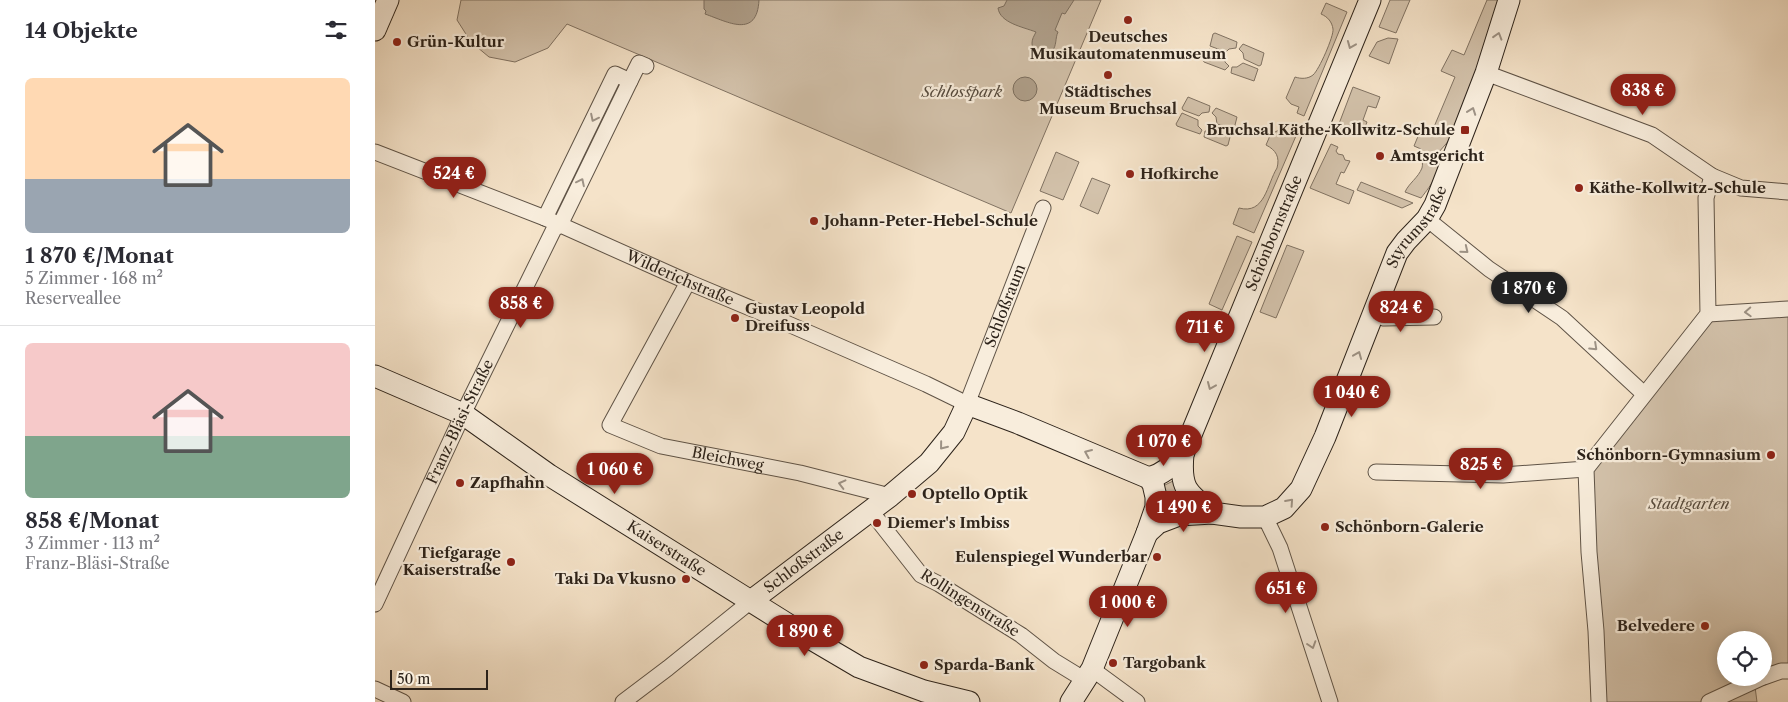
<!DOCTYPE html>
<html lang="de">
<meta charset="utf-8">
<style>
:root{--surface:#fff;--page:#f2f2f3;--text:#2b2b33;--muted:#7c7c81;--line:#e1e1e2;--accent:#8f2418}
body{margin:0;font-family:"Libre Caslon Text",serif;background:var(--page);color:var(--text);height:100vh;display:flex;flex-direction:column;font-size:19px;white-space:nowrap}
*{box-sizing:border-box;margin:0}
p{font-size:16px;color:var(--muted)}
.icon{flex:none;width:28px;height:28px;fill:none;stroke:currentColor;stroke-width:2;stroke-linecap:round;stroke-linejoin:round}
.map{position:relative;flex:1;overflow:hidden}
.sheet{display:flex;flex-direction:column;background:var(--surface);width:375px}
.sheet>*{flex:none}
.controls{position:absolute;left:1342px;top:631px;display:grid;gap:10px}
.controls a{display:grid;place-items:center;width:55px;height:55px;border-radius:50%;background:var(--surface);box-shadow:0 2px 12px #0003;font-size:25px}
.scale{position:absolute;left:15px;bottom:12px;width:98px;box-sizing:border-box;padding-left:5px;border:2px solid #2d231a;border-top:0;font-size:14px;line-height:18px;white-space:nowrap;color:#2d231a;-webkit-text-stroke:4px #f8eddc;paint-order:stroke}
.price{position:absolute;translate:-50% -42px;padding:0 11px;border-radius:18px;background:var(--accent);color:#fff;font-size:16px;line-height:32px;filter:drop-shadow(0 1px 2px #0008)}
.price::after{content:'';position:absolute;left:50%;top:30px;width:15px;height:11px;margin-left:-8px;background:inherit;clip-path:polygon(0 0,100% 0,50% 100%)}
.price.on{background:#222;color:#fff}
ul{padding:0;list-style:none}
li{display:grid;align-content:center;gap:10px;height:265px;padding:0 25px}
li+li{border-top:1px solid var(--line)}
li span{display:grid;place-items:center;height:155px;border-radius:8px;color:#555}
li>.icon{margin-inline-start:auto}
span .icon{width:90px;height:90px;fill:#fffc;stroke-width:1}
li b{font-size:21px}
h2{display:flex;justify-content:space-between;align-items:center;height:60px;padding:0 25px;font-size:21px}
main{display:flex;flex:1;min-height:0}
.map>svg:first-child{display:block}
</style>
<main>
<section class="sheet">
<h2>14 Objekte<svg class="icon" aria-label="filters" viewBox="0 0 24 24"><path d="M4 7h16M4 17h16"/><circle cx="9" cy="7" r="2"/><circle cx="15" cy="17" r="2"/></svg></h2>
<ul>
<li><span style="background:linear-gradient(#ffd9b3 65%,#9aa5b1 0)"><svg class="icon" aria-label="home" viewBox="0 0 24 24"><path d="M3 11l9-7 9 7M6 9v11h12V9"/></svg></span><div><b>1 870 €/Monat</b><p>5 Zimmer · 168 m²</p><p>Reserveallee</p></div></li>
<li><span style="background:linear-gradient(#f6c9c9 60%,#7fa58c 0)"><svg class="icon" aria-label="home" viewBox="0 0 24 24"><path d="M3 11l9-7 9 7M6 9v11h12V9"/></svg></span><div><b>858 €/Monat</b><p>3 Zimmer · 113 m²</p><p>Franz-Bläsi-Straße</p></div></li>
</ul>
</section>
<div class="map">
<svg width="1413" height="702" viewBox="0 0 1413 702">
<rect width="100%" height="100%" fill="#f5e3c9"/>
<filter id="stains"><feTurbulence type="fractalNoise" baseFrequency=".004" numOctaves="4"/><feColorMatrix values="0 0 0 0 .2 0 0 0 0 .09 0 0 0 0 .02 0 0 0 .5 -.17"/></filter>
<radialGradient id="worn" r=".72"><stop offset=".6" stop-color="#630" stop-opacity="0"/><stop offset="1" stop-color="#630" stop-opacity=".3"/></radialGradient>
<path fill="#d3c2ab" stroke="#807262" d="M86,0H726L636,213L192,24L173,48L140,62L114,57L96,42L82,20Z
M1015,0H1035L1021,33L1004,27Z
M1112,0H1126L1077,137L1063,153C1066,172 1057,184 1046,198L1030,192C1034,183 1043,178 1047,168C1049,160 1044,158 1046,149L1039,146L1046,129L1056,134L1080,77L1066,71L1077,50L1089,55Z
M951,3L972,12L929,116L922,113L924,107L916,104L911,98L920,77C926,79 933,79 938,75C944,70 959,36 958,29C957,22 953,17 946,14Z
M840,33L862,42L861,48L854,49L851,52L835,46L838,34Z
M1013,38L1023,39L1014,64L994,56L1002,42Z
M868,44L889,53L886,65L884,66L869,59L868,53L864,49Z
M834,49L849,56L850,62L854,66L850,70L829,62L828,60Z
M868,63L883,69L879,81L856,73L857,67H862Z
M978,87L1005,97L1001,108L993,106L988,120L992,122L989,130L984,128L981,129L973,128L969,132L962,129Z
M813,97L835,106L834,112L827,113L824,116L808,110L807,108Z
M841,108L862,117L859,129L842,124L841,117L837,113Z
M807,113L823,120V126L827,130L825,134L802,126L801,124Z
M916,126L924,129L879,233L858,224L864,208C890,215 892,184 902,168C905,157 901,150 891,145L897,131L900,132L906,129L914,131Z
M841,127L856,133L853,145L851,146L829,137L830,131H835Z
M956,144L963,147L961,151L963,154L968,155L970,160L975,161L969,173L966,172L961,184L979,191L974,204L935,188Z
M681,152L704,162L688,200L665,191Z
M717,178L735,185L723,214L705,206Z
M986,182L1038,203L1027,208L982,190Z
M862,236L877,242L847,310L834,304Z
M912,245L929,251L901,318L885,312Z
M1413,307V668L1389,674V640H1351V678H1381L1379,679L1382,702H1229L1215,471L1330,311Z
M802,479L816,502L795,508L785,513L786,487Z"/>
<path fill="#b1a28e" stroke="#7c6f60" d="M329,0H384C382,39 353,22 330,14L331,11L329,9Z
M632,0H699L690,14L687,13L680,30L683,32C680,38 682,46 677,51C670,59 657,54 657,43C657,39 659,36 661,32C648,27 625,23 623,8L629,6Z
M638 89a12 12 0 1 1 24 0a12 12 0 1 1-24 0Z"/>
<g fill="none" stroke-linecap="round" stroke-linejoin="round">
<defs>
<g id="street">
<path d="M1111,73L1277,135L1337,176L1366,188L1413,192"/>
<path d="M255,81L264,63L271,66"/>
<path id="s1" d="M0,152L170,218L313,282L411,323L551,384L592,404L668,208"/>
<path d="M1052,219L1114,269L1187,318L1269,394"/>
<path id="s2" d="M313,282L235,425L286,446L425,473L515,496"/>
<path d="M999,314L1009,318L1059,317"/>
<path d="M1333,314L1413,309"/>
<path d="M1001,472L1128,475L1211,469"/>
<path d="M495,510L546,575L564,584L646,635L679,661L710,680"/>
<path d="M890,517L905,548L955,702"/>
<path id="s3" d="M0,604L88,414L179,229L185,225L255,81L240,74L170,218"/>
<path d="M717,669L762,702"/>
<path d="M1389,677L1406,671H1413"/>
<path d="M0,689L28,702"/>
<path d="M248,702L293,668L376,601"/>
<path d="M1224,702L1221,631L1214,552L1211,469L1333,314L1331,198L1337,176"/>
<path d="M1334,702L1386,678"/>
</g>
<g id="secondary">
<path d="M0,30L13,0"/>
<path id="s4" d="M0,376L88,414L174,475L433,637L484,667L549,691L594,702"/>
<path d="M808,454C805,488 811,492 837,513"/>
<path id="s5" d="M774,478C789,474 797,465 808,454L995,0"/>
<path id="s6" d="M772,533L783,523L804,515L837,513L866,517H890L909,508L926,489L950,437L1022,253L1031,241L1052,219L1060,205L1111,73L1134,0"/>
<path id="s7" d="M376,601L515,496L554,463L579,432L592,404L643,423L774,478L778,484L781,497V507L772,533L717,669L696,702"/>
</g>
</defs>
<use href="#street" stroke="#5f5346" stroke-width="17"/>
<use href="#secondary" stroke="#2d231a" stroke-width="23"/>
<use href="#street" stroke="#f8eddc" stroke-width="15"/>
<use href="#secondary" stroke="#f8eddc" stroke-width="21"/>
</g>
<defs><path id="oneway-chevron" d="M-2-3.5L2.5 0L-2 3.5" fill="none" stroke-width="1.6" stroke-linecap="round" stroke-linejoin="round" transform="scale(1.25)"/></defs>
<g stroke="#9d9285">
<use href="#oneway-chevron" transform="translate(1123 36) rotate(-73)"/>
<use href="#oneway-chevron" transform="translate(976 45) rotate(112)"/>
<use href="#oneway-chevron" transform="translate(1097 111) rotate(-70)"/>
<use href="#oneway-chevron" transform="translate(219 118) rotate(116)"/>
<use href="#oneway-chevron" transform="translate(206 182) rotate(-64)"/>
<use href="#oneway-chevron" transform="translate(1090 250) rotate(39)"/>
<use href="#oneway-chevron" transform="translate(1373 312) rotate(177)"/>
<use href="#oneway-chevron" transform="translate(1219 347) rotate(43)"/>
<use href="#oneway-chevron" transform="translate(983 355) rotate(-68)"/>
<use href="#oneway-chevron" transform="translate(836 386) rotate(113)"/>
<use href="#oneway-chevron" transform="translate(568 446) rotate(129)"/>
<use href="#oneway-chevron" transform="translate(713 453) rotate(-157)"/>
<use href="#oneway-chevron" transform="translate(467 484) rotate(-166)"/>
<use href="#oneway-chevron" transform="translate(915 502) rotate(-48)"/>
<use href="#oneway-chevron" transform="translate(937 645) rotate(72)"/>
</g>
<g fill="#8f2418" stroke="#f8eddc" stroke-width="2">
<circle cx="753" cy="20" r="5"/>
<circle cx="22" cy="42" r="5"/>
<circle cx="733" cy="75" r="5"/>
<rect x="1085" y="125" width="10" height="10" rx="2.5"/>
<circle cx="1005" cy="156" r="5"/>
<circle cx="755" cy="174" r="5"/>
<circle cx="1204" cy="188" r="5"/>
<circle cx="439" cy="221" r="5"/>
<circle cx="360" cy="318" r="5"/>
<circle cx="1396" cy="455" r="5"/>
<circle cx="85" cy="483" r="5"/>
<circle cx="537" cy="494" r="5"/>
<circle cx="502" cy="523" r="5"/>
<circle cx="950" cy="527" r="5"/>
<circle cx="782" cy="557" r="5"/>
<circle cx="136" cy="562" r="5"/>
<circle cx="311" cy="579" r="5"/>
<circle cx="1330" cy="626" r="5"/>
<circle cx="738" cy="663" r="5"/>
<circle cx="549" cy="665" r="5"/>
</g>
<g text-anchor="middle" stroke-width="4.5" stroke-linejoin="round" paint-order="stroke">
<g font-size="15" font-weight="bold" fill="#2d231a" stroke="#f8eddc" text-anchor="start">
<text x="753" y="42" text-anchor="middle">Deutsches<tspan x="753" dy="17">Musikautomatenmuseum</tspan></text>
<text x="32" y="47">Grün-Kultur</text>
<text x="733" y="97" text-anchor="middle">Städtisches<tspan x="733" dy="17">Museum Bruchsal</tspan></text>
<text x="1080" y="135" text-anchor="end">Bruchsal Käthe-Kollwitz-Schule</text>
<text x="1015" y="161">Amtsgericht</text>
<text x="765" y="179">Hofkirche</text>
<text x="1214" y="193">Käthe-Kollwitz-Schule</text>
<text x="449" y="226">Johann-Peter-Hebel-Schule</text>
<text x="370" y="314">Gustav Leopold<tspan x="370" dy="17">Dreifuss</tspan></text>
<text x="1386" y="460" text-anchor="end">Schönborn-Gymnasium</text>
<text x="95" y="488">Zapfhahn</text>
<text x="547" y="499">Optello Optik</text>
<text x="512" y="528">Diemer's Imbiss</text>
<text x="960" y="532">Schönborn-Galerie</text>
<text x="126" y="558" text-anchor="end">Tiefgarage<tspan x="126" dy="17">Kaiserstraße</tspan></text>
<text x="772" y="562" text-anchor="end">Eulenspiegel Wunderbar</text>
<text x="301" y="584" text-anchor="end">Taki Da Vkusno</text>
<text x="1320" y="631" text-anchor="end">Belvedere</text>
<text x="748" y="668">Targobank</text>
<text x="559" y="670">Sparda-Bank</text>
</g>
<g font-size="15" font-style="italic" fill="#564b3e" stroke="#f8eddc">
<text x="587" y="97">Schlosspark</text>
<text x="1314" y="509">Stadtgarten</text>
</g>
<g font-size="15" fill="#2d231a" stroke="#f8eddc">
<text dy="5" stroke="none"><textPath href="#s6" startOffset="458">Styrumstraße</textPath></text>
<text dy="5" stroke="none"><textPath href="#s5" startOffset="281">Schönbornstraße</textPath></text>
<text dy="5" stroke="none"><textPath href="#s1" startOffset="330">Wilderichstraße</textPath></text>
<text dy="5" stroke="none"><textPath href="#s1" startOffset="749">Schloßraum</textPath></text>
<text dy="5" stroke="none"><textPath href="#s3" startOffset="201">Franz-Bläsi-Straße</textPath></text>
<text dy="5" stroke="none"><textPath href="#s2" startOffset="286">Bleichweg</textPath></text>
<text dy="5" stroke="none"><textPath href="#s4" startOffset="340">Kaiserstraße</textPath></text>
<text dy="5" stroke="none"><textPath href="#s7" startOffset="66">Schloßstraße</textPath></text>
<text transform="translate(595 603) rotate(32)" y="5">Rollingenstraße</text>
</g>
</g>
<rect width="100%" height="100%" filter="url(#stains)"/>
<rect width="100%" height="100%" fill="url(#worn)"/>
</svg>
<div class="controls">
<a><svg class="icon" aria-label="locate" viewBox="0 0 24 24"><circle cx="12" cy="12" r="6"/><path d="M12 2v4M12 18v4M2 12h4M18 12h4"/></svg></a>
</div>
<div class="scale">50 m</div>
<b class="price" style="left:1268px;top:116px">838 €</b>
<b class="price" style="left:79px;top:199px">524 €</b>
<b class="price on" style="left:1154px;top:314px">1 870 €</b>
<b class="price" style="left:146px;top:329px">858 €</b>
<b class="price" style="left:1026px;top:333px">824 €</b>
<b class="price" style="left:830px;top:353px">711 €</b>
<b class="price" style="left:977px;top:418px">1 040 €</b>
<b class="price" style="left:789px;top:467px">1 070 €</b>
<b class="price" style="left:1106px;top:490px">825 €</b>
<b class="price" style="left:240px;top:495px">1 060 €</b>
<b class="price" style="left:809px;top:533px">1 490 €</b>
<b class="price" style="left:911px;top:614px">651 €</b>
<b class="price" style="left:753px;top:628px">1 000 €</b>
<b class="price" style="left:430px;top:657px">1 890 €</b>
</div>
</main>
